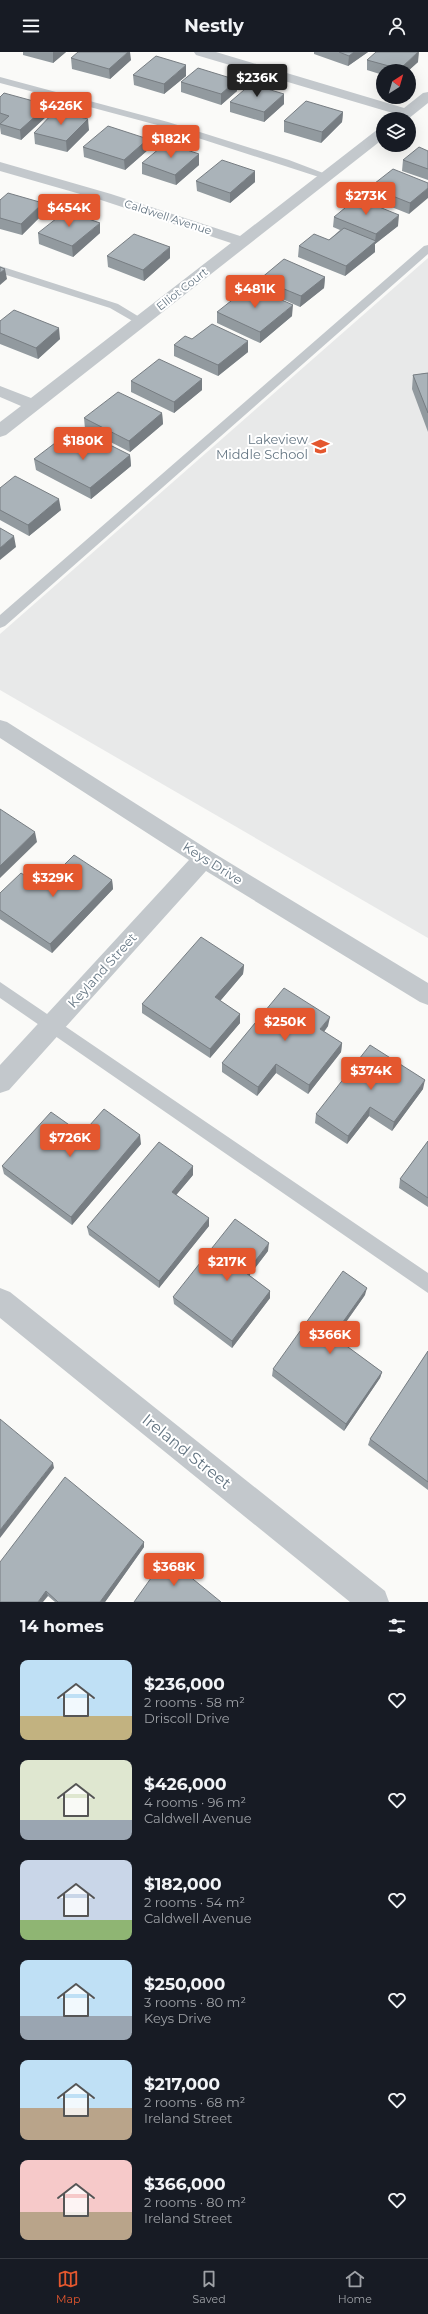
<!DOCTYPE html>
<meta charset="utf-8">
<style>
:root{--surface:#171b24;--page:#20242c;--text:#f1f3f6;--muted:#9ea1a6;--line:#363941;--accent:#e4572e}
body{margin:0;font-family:Montserrat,sans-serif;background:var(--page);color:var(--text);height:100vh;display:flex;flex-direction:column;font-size:15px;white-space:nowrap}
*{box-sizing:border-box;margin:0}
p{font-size:13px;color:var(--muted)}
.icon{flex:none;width:22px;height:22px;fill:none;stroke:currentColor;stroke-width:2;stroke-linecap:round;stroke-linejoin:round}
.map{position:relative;height:1550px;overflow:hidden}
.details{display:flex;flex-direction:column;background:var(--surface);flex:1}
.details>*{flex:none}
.needle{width:26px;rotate:37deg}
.tools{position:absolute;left:376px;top:12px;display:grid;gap:8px}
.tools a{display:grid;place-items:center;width:40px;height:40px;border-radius:50%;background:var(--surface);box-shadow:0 4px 16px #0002;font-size:20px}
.price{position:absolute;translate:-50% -34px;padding:0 9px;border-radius:4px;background:var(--accent);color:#fff;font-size:13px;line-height:26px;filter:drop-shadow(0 1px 2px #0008)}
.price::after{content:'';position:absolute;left:50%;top:24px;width:12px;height:9px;margin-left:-6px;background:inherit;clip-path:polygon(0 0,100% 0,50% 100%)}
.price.selected{background:#222;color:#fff}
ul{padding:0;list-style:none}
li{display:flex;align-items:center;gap:12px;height:100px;padding:0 20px}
li span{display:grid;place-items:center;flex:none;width:112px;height:80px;border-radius:8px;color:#555}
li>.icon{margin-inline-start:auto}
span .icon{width:48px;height:48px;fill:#fffc;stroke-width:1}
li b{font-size:17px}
h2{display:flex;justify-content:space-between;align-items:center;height:48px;padding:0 20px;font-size:17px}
header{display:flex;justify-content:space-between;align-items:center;height:52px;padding:0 20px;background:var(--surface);font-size:18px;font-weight:700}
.tab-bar{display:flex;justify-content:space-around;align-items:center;height:56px;border-top:1px solid var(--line);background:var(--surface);font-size:11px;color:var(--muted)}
.tab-bar a{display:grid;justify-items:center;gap:2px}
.tab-bar .selected{color:var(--accent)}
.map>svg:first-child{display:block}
</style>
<header><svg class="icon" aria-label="menu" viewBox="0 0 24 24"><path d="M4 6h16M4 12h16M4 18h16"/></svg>Nestly<svg class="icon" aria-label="person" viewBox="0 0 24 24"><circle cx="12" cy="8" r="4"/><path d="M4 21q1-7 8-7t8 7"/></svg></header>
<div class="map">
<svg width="428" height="1550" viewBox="0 0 428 1550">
<rect width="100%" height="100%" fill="#fafaf8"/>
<path fill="#e8e9e9" d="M428,206V886L0,638V582Z"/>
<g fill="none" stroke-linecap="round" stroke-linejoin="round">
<path fill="#c3c8cc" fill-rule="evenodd" d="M0,25L168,70L289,108L331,124L330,126H322L161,74L0,31Z
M428,193V202L5,574L0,576V563L424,194Z
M0,214L118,252L146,269L140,272L136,271L110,256L0,221Z
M0,930L428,1221V1241L0,946Z"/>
<path fill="#c3c8cc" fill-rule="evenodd" d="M194,0H216L404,56L423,41L428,40V51L408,67H392L396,62L196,3Z
M383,76V87L6,383L0,385V370L21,354L0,345V334L31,346L231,191L101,148L0,119V110L111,142L240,184L378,77Z
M0,668L7,670L212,800L428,931V953L420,950L206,819L9,1038L0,1041V1013L189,808L0,686Z
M0,1236L10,1240L385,1539L389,1550H350L0,1266Z"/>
</g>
<path fill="#929a9f" d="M23,0H66L53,11L23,3Z
M314,0H368L348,14L314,2Z
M71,6L131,8L110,27L72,17Z
M367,8L418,10L408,19H383V23L367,18Z
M133,23L186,24L164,42L134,33Z
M237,28V39L221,53L181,40V30Z
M0,45L48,63L21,88L1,82L0,75Z
M230,50L284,52L264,70L230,60Z
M343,60L342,70L321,91L284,80V69Z
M89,78L67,100L35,92L34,81Z
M148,87L149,97L125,118L84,105L83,95Z
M428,99V128L402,119L403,108Z
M199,102V113L176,133L142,122V111Z
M196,129L255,130L230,151L197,139Z
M428,131L409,162L369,146L370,135Z
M0,148L43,151L44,161L22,183L0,177Z
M334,165L398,174L375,192V200L345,224L298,205L299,194L329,188L340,178L333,175Z
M38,181H100L73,205L39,192Z
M107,204L170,206L144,229L108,215Z
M325,225L324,236L300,255L260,237V227Z
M217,260L292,264L260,291L217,271Z
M0,269L60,287L38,307L0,292Z
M192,287L248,300L218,324L174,304V293Z
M428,321V380L412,337L413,323Z
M202,327V338L174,361L131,340V329Z
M162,361L163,372L130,400L85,377L84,366Z
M84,401L130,403L131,414L91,447L36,418L34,407Z
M0,436L61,458L29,484L0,468Z
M112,828L113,837L52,901L0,867V841L42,835Z
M244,913L243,922L220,949L240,962V971L210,1006L142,961V952Z
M328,974L324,980L342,991L341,1000L308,1042L276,1021L257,1044L222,1020V1011Z
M423,1037L392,1079L369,1064L347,1092L315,1071L316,1062Z
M82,1082L141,1092L72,1173L4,1122L2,1114Z
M428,1089V1155L399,1136L400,1127Z
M193,1123L176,1143L209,1174L159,1236L89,1183L87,1175Z
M268,1199L249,1223L270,1239V1246L232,1296L174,1252L173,1245Z
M365,1243L335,1286L382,1320L380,1326L344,1379L272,1324L273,1317Z
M428,1299V1438L368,1393L370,1387Z
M144,1495L105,1550H55L48,1544L0,1550Z"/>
<path fill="#777d82" d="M53,0H66L53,11Z
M128,0H130L131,8L110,27L109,17Z
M354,0H368L348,14L349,4Z
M418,0H419L418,10L408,19H399L400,17Z
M186,13V24L164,42V32Z
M237,28V39L221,53V42Z
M284,42V52L264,70V60Z
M48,53V63L21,88L20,78Z
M343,60L342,70L321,91L322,80Z
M88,67L89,78L67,100L66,89Z
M148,87L149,97L125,118L124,108Z
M199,102V113L176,133L175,123Z
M255,119V130L230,151V141Z
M428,136V146L409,162L410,151Z
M43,151L44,161L22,183L21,172Z
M399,163L398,174L375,192V200L345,224L346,214L375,189L376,182Z
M100,171V181L73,205L72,194Z
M170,195V206L144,229L143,218Z
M5,217L7,227L0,233V221Z
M325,225L324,236L300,255L301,244Z
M293,253L292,264L260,291V280Z
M59,276L60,287L38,307L36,296Z
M248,289V300L218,324V313Z
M202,327V338L174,361V350Z
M162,361L163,372L130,400L129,389Z
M130,403L131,414L91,447L90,436Z
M59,447L61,458L29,484L28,473Z
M14,484L16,495L0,508V496Z
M35,780L37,790L0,826V814Z
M112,828L113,837L52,901L50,892Z
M244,913L243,922L215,955V945Z
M240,962V971L210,1006V997Z
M330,965L328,974L319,986L320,977Z
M342,991L341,1000L308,1042L309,1033Z
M276,1012V1021L257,1044L258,1035Z
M425,1028L423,1037L392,1079L394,1070Z
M370,1055L369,1064L347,1092L348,1084Z
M140,1083L141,1092L72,1173L71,1165Z
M193,1114V1123L172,1148V1140Z
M209,1166V1174L159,1236V1229Z
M269,1191L268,1199L246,1228V1221Z
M367,1236L365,1243L331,1291L333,1284Z
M270,1239V1246L232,1296V1289Z
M382,1320L380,1326L344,1379L346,1372Z
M53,1411L54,1416L0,1486V1478Z
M144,1490V1495L105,1550H100Z
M46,1539L48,1544L43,1550H38Z"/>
<path fill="#aab3b9" stroke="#777d82" d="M78,0H128L109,17L71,6Z
M339,0H354L349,4Z
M376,0H418L400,17L367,8Z
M156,4L186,13L164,32L133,23Z
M198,16L237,28L221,42L181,30Z
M251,32L284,42L264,60L230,50Z
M4,41L48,53L20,78L0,72L9,64L0,61V45Z
M306,49L343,60L322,80L284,69Z
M55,59L88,67L66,89L34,81Z
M108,74L148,87L124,108L83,95Z
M166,91L199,102L175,123L142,111Z
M419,95L428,99V117L403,108Z
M222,108L255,119L230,141L196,129Z
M393,117L428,131V136L410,151L370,135Z
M8,141L43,151L21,172L0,166V148Z
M357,146L399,163L376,182L334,165Z
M66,159L100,171L72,194L38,181Z
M344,176L376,189L346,214L299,194L314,182L329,188Z
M134,182L170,195L143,218L107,204Z
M284,207L325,225L301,244L260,227Z
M0,215L5,217L0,221Z
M250,234L293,253L260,280L217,260Z
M14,258L59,276L36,296L0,281V269Z
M212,272L248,289L218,313L174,293L185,284L192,287Z
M159,307L202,327L174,350L131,329Z
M428,321V361L413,323Z
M118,340L162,361L129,389L84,366Z
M59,388L84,401L100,388L130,403L90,436L34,407Z
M15,424L59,447L28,473L0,458V436Z
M0,476L14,484L0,496Z
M0,757L35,780L0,814Z
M74,803L112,828L50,892L0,858V841L21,821L42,835Z
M201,885L244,913L215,945L240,962L210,997L142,952Z
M284,936L330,965L320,977L342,991L309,1033L276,1012L258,1035L222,1011Z
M370,993L425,1028L394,1070L370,1055L348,1084L316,1062Z
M104,1057L140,1083L71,1165L2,1114L51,1060L82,1082Z
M428,1089V1146L400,1127Z
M159,1090L193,1114L172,1140L209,1166L159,1229L87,1175Z
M235,1167L269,1191L246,1221L270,1239L232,1289L173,1245Z
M343,1219L367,1236L333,1284L382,1320L346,1372L273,1317Z
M428,1299V1430L370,1387Z
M0,1367L53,1411L0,1478Z
M65,1425L144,1490L100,1550H58L46,1539L38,1550H0V1510Z
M166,1505L221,1550H134Z"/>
<defs>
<symbol id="school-bare" viewBox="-9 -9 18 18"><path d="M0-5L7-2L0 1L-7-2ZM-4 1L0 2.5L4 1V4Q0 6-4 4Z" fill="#e4572e" stroke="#fff" stroke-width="2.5" paint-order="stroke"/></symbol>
</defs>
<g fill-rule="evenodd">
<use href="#school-bare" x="308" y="382" width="25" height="25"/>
</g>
<g text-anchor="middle" stroke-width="4" stroke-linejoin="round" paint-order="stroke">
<g font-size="11" fill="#657683" stroke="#fff">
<text transform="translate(168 165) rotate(18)" y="4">Caldwell Avenue</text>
<text transform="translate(182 237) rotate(-38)" y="4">Elliot Court</text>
</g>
<g font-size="13" fill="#657683" stroke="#fff" text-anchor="end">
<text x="308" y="392">Lakeview<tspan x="308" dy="15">Middle School</tspan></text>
</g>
<g font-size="13" fill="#657683" stroke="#fff">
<text transform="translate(213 811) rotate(32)" y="5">Keys Drive</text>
<text transform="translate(102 918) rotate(-48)" y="5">Keyland Street</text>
</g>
<g font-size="16" fill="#657683" stroke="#fff">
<text transform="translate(187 1399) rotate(39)" y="6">Ireland Street</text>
</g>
</g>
</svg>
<div class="tools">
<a><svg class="needle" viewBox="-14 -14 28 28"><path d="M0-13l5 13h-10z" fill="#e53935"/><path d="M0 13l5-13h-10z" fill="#9ea1a6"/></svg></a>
<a><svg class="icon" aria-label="layers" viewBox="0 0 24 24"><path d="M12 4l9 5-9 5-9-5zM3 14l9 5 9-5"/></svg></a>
</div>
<b class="price selected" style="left:257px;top:46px">$236K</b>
<b class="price" style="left:61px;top:74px">$426K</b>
<b class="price" style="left:171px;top:107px">$182K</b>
<b class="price" style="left:366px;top:164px">$273K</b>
<b class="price" style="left:69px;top:176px">$454K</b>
<b class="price" style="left:255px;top:257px">$481K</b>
<b class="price" style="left:83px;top:409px">$180K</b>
<b class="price" style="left:53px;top:846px">$329K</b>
<b class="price" style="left:285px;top:990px">$250K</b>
<b class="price" style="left:371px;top:1039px">$374K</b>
<b class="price" style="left:70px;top:1106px">$726K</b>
<b class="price" style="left:227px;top:1230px">$217K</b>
<b class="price" style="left:330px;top:1303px">$366K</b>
<b class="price" style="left:174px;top:1535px">$368K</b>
</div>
<section class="details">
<h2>14 homes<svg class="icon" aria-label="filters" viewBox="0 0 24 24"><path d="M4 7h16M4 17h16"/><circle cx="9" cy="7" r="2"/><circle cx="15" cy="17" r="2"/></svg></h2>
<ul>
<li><span style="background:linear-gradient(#bfe0f5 70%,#c2b280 0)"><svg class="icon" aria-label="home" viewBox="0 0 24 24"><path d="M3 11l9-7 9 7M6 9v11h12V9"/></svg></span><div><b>$236,000</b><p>2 rooms · 58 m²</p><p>Driscoll Drive</p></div><svg class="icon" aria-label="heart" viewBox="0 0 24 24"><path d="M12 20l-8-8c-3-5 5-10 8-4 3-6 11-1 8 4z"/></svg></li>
<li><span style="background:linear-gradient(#dfe7d0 75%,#9aa5b1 0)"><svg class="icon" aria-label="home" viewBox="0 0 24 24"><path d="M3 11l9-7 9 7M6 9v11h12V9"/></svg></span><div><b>$426,000</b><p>4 rooms · 96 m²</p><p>Caldwell Avenue</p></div><svg class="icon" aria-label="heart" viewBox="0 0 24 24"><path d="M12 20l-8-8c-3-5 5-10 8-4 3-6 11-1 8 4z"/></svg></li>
<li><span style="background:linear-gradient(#c9d6e8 75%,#8fb573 0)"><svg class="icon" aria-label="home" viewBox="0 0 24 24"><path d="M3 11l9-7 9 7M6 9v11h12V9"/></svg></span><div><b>$182,000</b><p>2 rooms · 54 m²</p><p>Caldwell Avenue</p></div><svg class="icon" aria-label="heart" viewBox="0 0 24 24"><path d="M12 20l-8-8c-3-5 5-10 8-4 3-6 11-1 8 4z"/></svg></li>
<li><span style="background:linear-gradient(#bfe0f5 70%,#9aa5b1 0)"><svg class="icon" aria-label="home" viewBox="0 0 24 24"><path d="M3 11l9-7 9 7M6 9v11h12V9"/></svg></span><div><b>$250,000</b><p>3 rooms · 80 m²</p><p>Keys Drive</p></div><svg class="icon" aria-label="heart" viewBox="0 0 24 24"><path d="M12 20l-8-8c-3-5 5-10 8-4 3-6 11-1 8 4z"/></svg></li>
<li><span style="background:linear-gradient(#bfe0f5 60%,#b9a48a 0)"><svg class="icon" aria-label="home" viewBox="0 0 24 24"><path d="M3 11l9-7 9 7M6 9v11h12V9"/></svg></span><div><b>$217,000</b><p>2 rooms · 68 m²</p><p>Ireland Street</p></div><svg class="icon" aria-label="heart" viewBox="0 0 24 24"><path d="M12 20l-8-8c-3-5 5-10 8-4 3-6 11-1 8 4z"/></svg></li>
<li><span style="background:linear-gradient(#f6c9c9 65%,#b9a48a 0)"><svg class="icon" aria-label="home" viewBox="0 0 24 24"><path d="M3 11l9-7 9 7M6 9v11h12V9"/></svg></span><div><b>$366,000</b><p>2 rooms · 80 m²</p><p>Ireland Street</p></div><svg class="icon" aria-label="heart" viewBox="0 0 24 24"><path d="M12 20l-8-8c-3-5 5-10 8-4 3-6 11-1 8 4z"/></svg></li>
</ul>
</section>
<nav class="tab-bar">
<a class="selected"><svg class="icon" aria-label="map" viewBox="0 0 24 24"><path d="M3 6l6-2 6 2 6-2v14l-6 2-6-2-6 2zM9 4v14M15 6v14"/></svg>Map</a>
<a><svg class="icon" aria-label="saved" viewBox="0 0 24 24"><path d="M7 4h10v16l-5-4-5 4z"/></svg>Saved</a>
<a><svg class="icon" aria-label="home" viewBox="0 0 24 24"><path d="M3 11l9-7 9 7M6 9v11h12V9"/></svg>Home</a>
</nav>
